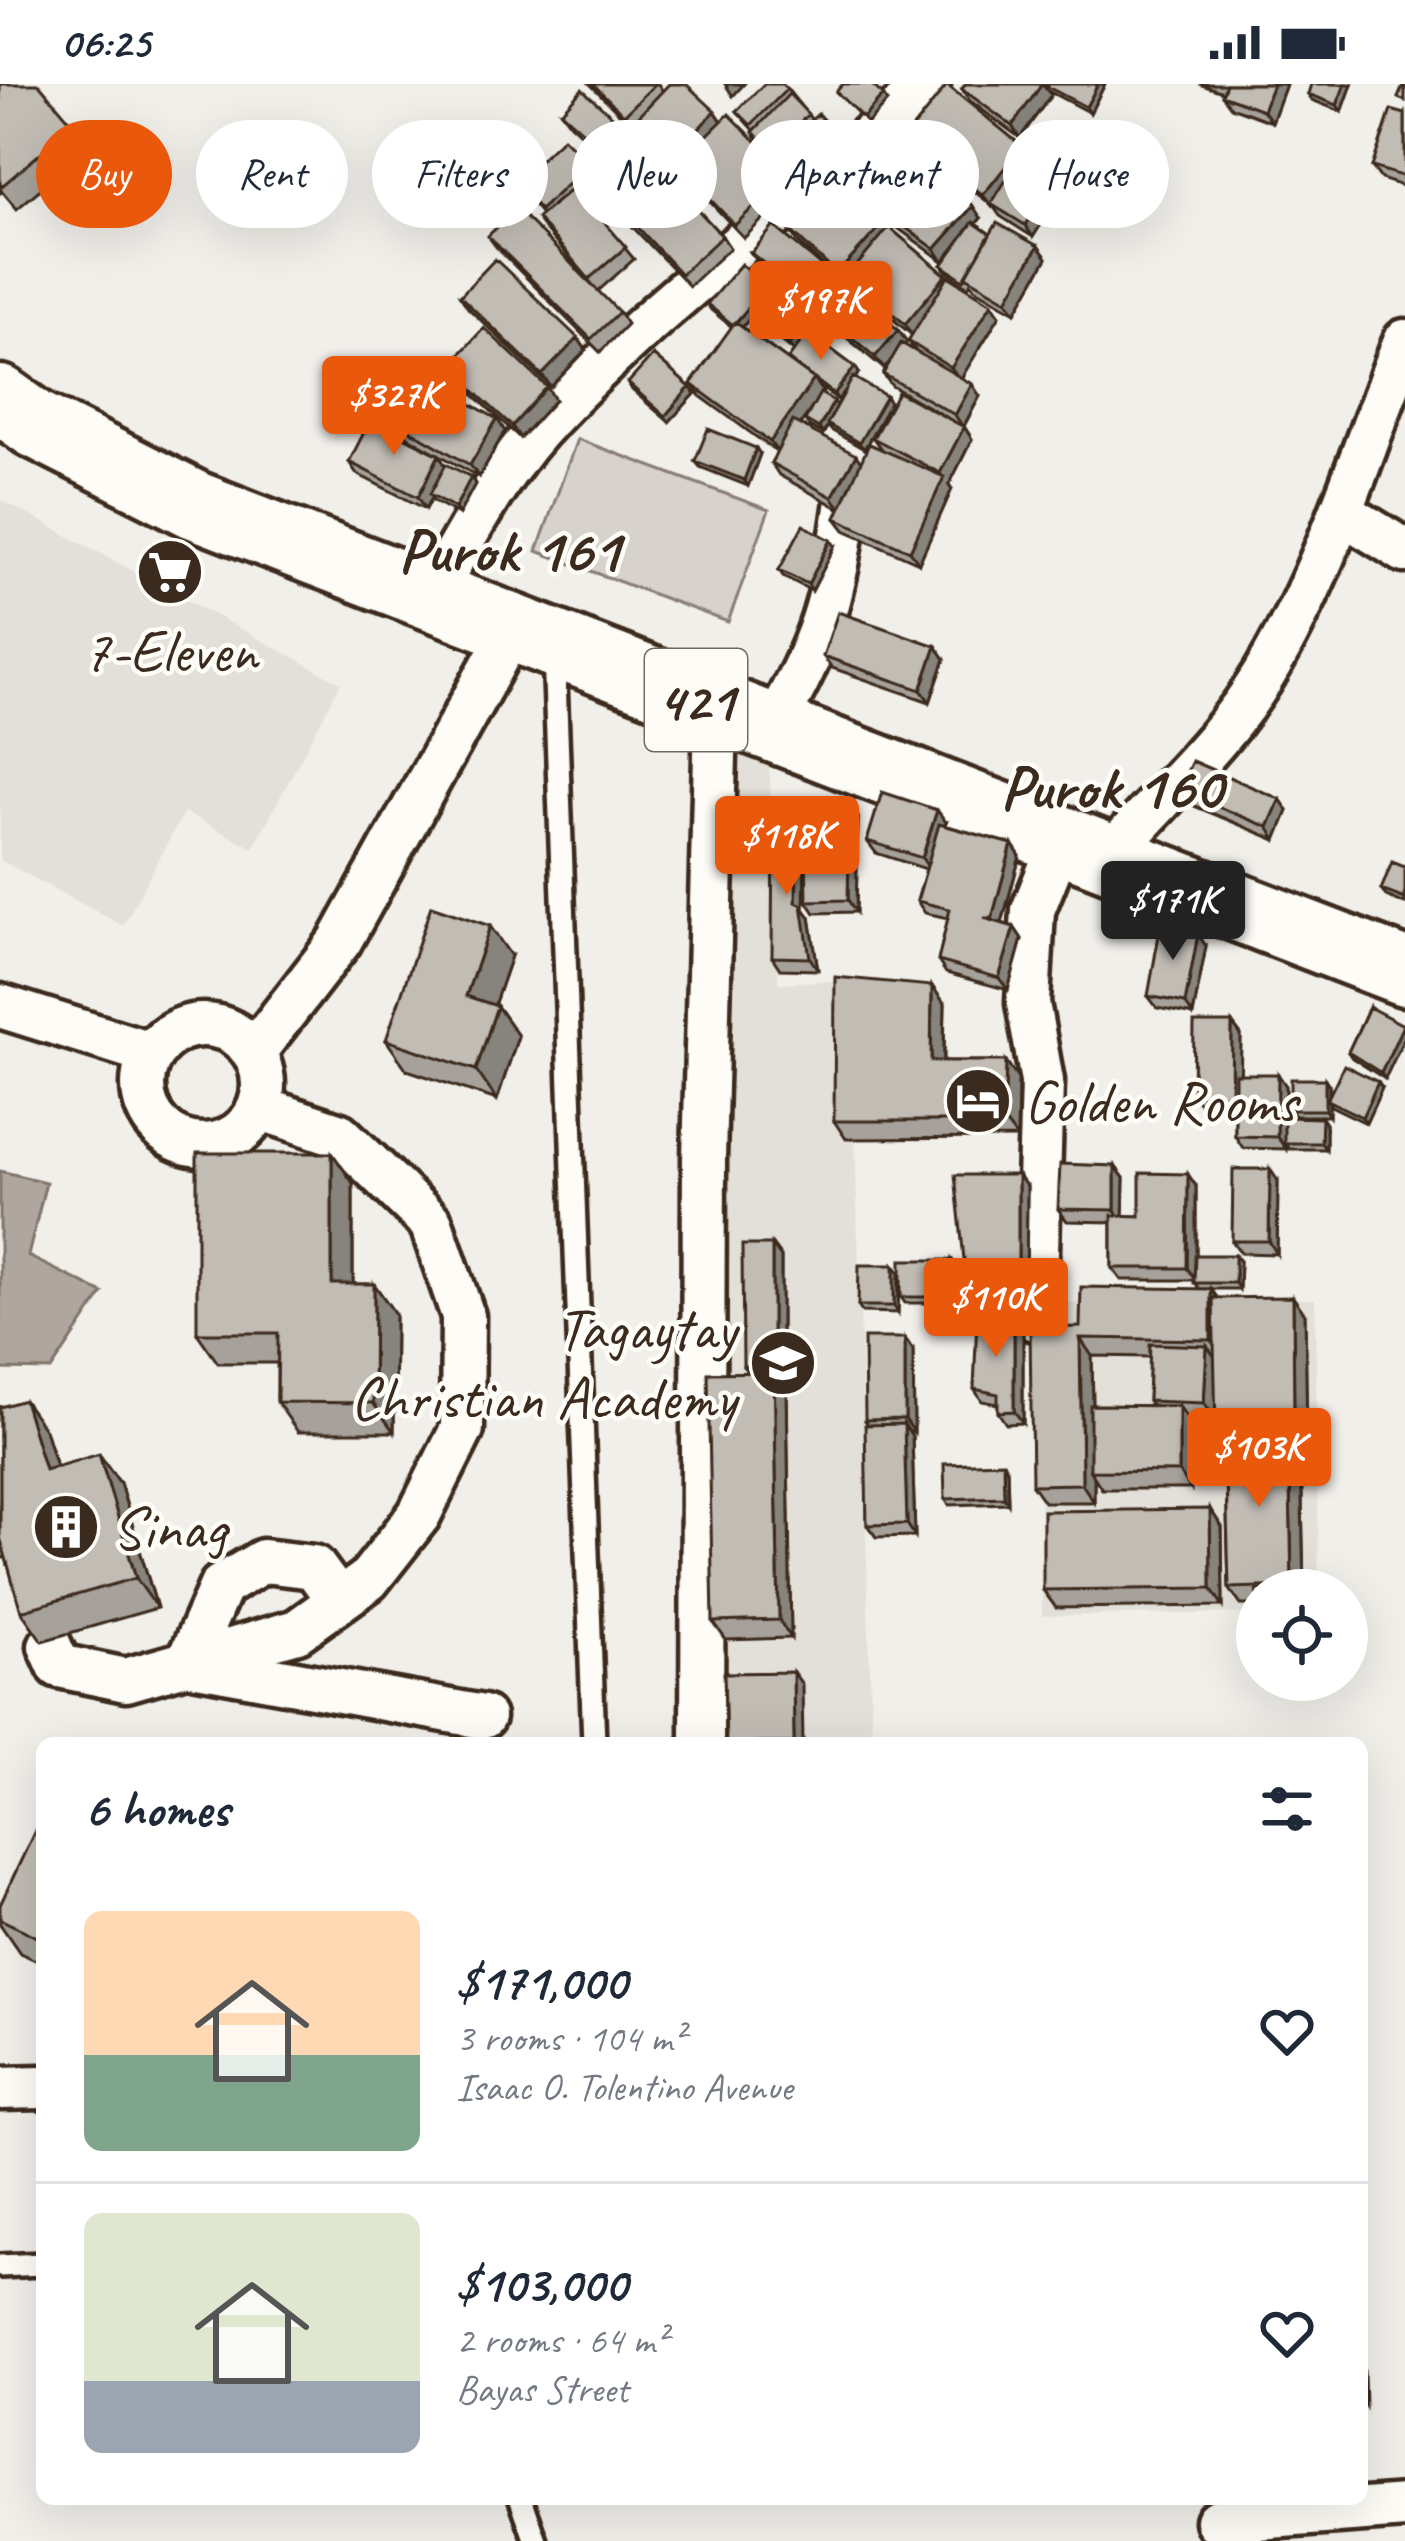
<!DOCTYPE html>
<meta charset="utf-8">
<style>
:root{--surface:#fff;--page:#f2f2f3;--text:#1f2937;--muted:#747a83;--line:#e0e1e3;--accent:#ea580c}
body{margin:0;font-family:Caveat,sans-serif;background:var(--page);color:var(--text);height:100vh;display:flex;flex-direction:column;font-size:45px;white-space:nowrap}
*{box-sizing:border-box;margin:0}
p{font-size:39px;color:var(--muted)}
.icon{flex:none;width:66px;height:66px;fill:none;stroke:currentColor;stroke-width:2;stroke-linecap:round;stroke-linejoin:round}
.map{position:relative;flex:1;overflow:hidden}
.panel{position:absolute;left:36px;top:1653px;width:1332px;height:768px;display:flex;flex-direction:column;background:var(--surface);border-radius:18px;box-shadow:0 12px 48px #0002}
.panel>*{flex:none}
.banner{position:absolute;left:36px;top:36px;width:1335px;height:108px;display:flex;gap:24px}
.buttons{position:absolute;left:1236px;top:1485px;display:grid;gap:24px}
.buttons a{display:grid;place-items:center;width:132px;height:132px;border-radius:50%;background:var(--surface);box-shadow:0 12px 48px #0002;font-size:60px}
.price{position:absolute;translate:-50% -102px;padding:0 27px;border-radius:12px;background:var(--accent);color:#fff;font-size:39px;line-height:78px;filter:drop-shadow(0 3px 6px #0008)}
.price::after{content:'';position:absolute;left:50%;top:72px;width:36px;height:27px;margin-left:-18px;background:inherit;clip-path:polygon(0 0,100% 0,50% 100%)}
.price.current{background:#222;color:#fff}
ul{padding:0;list-style:none}
li{display:flex;align-items:center;gap:36px;height:300px;padding:0 48px}
li+li{border-top:3px solid var(--line)}
li span{display:grid;place-items:center;flex:none;width:336px;height:240px;border-radius:18px;color:#555}
li>.icon{margin-inline-start:auto}
span .icon{width:144px;height:144px;fill:#fffc;stroke-width:1}
li b{font-size:51px}
h2{display:flex;justify-content:space-between;align-items:center;height:144px;padding:0 48px;font-size:51px}
.chip{padding:0 42px;border-radius:54px;background:var(--surface);box-shadow:0 12px 48px #0002;font-size:42px;line-height:108px}
.chip.current{background:var(--accent);color:#fff}
.status{display:flex;justify-content:space-between;align-items:center;height:84px;padding:0 60px;background:var(--surface);direction:ltr}
.status svg{height:33px;fill:currentColor}
.map>svg:first-child{display:block}
</style>
<div class="status"><b>06:25</b><svg viewBox="0 0 49 12"><path d="M0 12V9h3v3zM5 12V6h3v6zM10 12V3h3v9zM15 12V0h3v12zM26 1h20v11H26zM47 4h2v5h-2z"/></svg></div>
<div class="map">
<svg width="1405" height="2457" viewBox="0 0 1405 2457">
<rect width="100%" height="100%" fill="#f1efea"/>
<filter id="ink" filterUnits="userSpaceOnUse"><feTurbulence type="fractalNoise" baseFrequency=".00833" numOctaves="2"/><feDisplacementMap in="SourceGraphic" scale="24" xChannelSelector="R" yChannelSelector="G"/><feConvolveMatrix kernelMatrix="1 2 1 2 8 2 1 2 1" color-interpolation-filters="sRGB"/></filter>
<g filter="url(#ink)">
<path fill="#e3e0da" d="M0,415L341,599L253,764L184,728L123,842L0,776Z
M696,644L769,674L778,899L851,896L872,1659H709Z
M1315,1215L1319,1506H1257V1529L1042,1532L1038,1219Z"/>
<path fill="#d7d2cc" stroke="#897e75" stroke-width="3" d="M577,355L769,426L728,538L537,467Z"/>
<path fill="#aea69f" stroke="#80746b" stroke-width="3" d="M0,1087L46,1098L28,1172L103,1209L51,1286L0,1285Z"/>
<g fill="none" stroke-linecap="round" stroke-linejoin="round">
<defs>
<path id="lane" d="M554,568L594,1659
M0,2182L42,2180
M521,2415L536,2457"/>
<path id="street" d="M1343,429L1405,467
M429,515C464,457 493,397 538,346C654,219 802,117 928,0
M771,645C823,557 833,517 847,417
M1110,772C1161,712 1224,658 1265,589C1327,485 1361,369 1405,257
M0,922L150,969
M143 1001a60 60 0 1 1 120 0a60 60 0 1 1-120 0Z
M254,968L340,857L512,546
M1035,1235L1042,997L1028,919L1033,826L1058,764L1057,754
M339,1517L314,1483L263,1477L221,1502L187,1579L483,1633
M50,1562L59,1582L126,1596L297,1547L368,1496L419,1431L462,1345L463,1232L431,1139L340,1051L259,1024
M702,1659L704,1075L716,634L704,619
M0,2004L42,2003
M1217,2437L1405,2423"/>
<path id="primary" d="M0,315L35,340L195,421L1405,888"/>
</defs>
<use href="#lane" stroke="#3b2a1e" stroke-width="30"/>
<use href="#street" stroke="#3b2a1e" stroke-width="51"/>
<use href="#primary" stroke="#3b2a1e" stroke-width="75"/>
<use href="#lane" stroke="#fdfcf7" stroke-width="21"/>
<use href="#street" stroke="#fdfcf7" stroke-width="42"/>
<use href="#primary" stroke="#fdfcf7" stroke-width="66"/>
</g>
<path fill="#a6a29b" stroke="#3b2a1e" stroke-width="3" fill-rule="evenodd" d="M0,0L74,41L89,64L17,125L2,107L0,109Z
M590,0H658L663,7L715,27L722,37L788,89L797,101L744,154L680,86L642,50L635,40L633,43Z
M1105,0L1090,29L1048,7L1051,11L1020,54L970,17L962,5Z
M1199,0H1286L1272,38L1231,23L1222,11L1223,8Z
M1352,0L1342,28L1312,16L1308,10Z
M787,5L812,36L847,62L851,68L823,93L791,58L777,73L757,54L753,48L754,46L737,27Z
M561,28L639,56L675,92L683,104L680,107L722,152L730,164L689,202L607,116L599,104L618,84L570,40Z
M1405,30V103L1381,95L1372,83Z
M908,50L1022,62L1025,65L1073,89L1033,153L1000,132L993,122L916,62Z
M589,80L597,92L579,109L634,175L598,207L545,146L537,134L541,130L515,99Z
M854,106L981,134L976,140L990,150L1038,162L1047,174L1016,228L974,204L971,199L968,203L946,187L942,181L952,167L943,177L865,120L889,144L947,192L1000,231L961,294L980,312L964,342L972,355L949,401L952,405L919,479L845,446L836,434L840,425L779,391L771,379L777,368L700,312L691,300L732,243L711,226L707,220L767,203L772,209L742,243L789,277L794,267L759,239L754,233L813,232L817,238L809,249L855,283L859,289L855,294L890,319L864,365L831,346L828,342L823,350L809,342L805,336L812,322L800,340L861,378L881,365L873,354L946,333L892,302L883,290L889,279L884,285L760,181L751,169L844,201L797,157L789,145L861,117ZM851,196L856,204L912,251L908,257L916,267L905,261L907,258L898,246L846,202ZM818,301L838,316L846,306L837,322L821,310L823,308Z
M488,152L619,228L627,240L600,268L497,164Z
M460,212L578,254L586,266L551,303L468,224Z
M448,283L547,303L555,316L520,354L457,295Z
M628,299L695,310L669,338L632,306Z
M399,340L505,347L479,393L408,353Z
M760,370L748,402L700,383L695,377Z
M349,378L445,381L471,393L475,400L459,430L434,417L432,413L426,425L357,390Z
M835,462L812,507L783,492L779,486Z
M936,562L945,575L930,618L832,584L823,572Z
M1178,707L1280,715L1288,727L1276,756L1187,719Z
M850,721L858,733L856,828L815,829L807,817Z
M946,738L944,741L1012,760L1020,772L1002,839L1014,843L1022,855L1008,906L946,889L938,877L948,834L925,829L917,817L926,785L876,769L867,757Z
M797,756L805,768L804,825L810,833L818,886L780,885L772,873Z
M1405,783V820L1386,812L1381,806Z
M1206,862L1193,931L1157,924L1148,912Z
M511,872L494,921L497,922L518,952L497,1016L407,986L386,956Z
M945,920L944,977H1006L1018,995L1017,1054L846,1055L834,1037Z
M1369,923L1385,995L1352,974L1348,968Z
M1232,939L1241,951L1240,990L1286,1002V1033L1322,1034L1326,1040V1065H1289L1286,1061V1065L1243,1064L1235,1052V1023H1202L1193,1011Z
M1325,995L1329,1001V1012L1382,1004L1366,1039L1331,1022L1329,1019V1032H1295L1291,1026Z
M332,1069L353,1099V1200H374L395,1230L394,1348H298L277,1318V1279H218L197,1249Z
M1115,1082L1124,1094L1123,1132H1140L1196,1102V1171L1240,1177L1239,1205H1199L1194,1196H1121L1112,1184V1138L1067,1137L1058,1125Z
M1278,1097L1277,1170L1241,1169L1232,1157Z
M1027,1103L1026,1207L986,1212L977,1200L978,1196L973,1197L965,1185Z
M772,1161L781,1173V1294H778L787,1306L791,1554L726,1556L713,1538L748,1289L743,1282Z
M952,1176L956,1182L955,1219H905L901,1213Z
M899,1188L898,1229L862,1228L858,1222Z
M1217,1214L1305,1230L1307,1359L1297,1360L1301,1366L1304,1506H1257V1521H1241L1229,1504L1225,1357L1216,1343L1215,1337L1188,1335L1191,1340V1405H1102L1094,1393V1418H1044L1032,1401L1080,1243ZM1092,1272L1150,1273L1148,1317L1152,1322L1093,1321Z
M1014,1234L1023,1246V1339L1006,1340L998,1328V1320L982,1317L974,1305Z
M913,1266L914,1348H909L912,1352L915,1452L876,1453L867,1441L868,1341L865,1336Z
M0,1323L45,1346L56,1382L120,1399L157,1524L42,1557L21,1527L6,1473L0,1475Z
M1007,1385L1008,1419L949,1421L945,1415Z
M1210,1425L1222,1443L1223,1522L1056,1524L1043,1506Z
M42,1742V1879L20,1869L0,1840V1821Z"/>
<path fill="#87847e" stroke="#3b2a1e" stroke-width="3" d="M725,0H744L733,12Z
M1042,0L1051,11L1020,54L1012,42Z
M1098,0H1105L1090,29L1086,23Z
M1273,0H1286L1272,38L1263,26Z
M1345,0H1352L1342,28L1337,21Z
M883,11L887,18L867,40L863,34Z
M715,27L723,39L680,86L671,74Z
M639,56L647,68L627,91L618,79Z
M1022,62L1031,74L992,123L983,111Z
M1064,77L1073,89L1033,153L1025,141Z
M973,122L981,134L943,177L935,165Z
M884,138L893,150L848,192L851,196L846,202L837,190Z
M1038,162L1047,174L1016,228L1007,216Z
M946,191L955,203L913,253L905,240Z
M767,203L772,209L738,248L733,242Z
M992,219L1000,231L960,296L951,284Z
M813,232L817,238L794,267L789,261Z
M898,246L907,258L884,285L875,273Z
M578,254L586,266L551,303L542,291Z
M855,283L859,289L838,316L834,310Z
M814,295L823,308L779,370L770,358Z
M972,300L980,312L963,343L955,331Z
M547,303L555,316L520,354L512,342Z
M690,303L695,310L669,338L665,332Z
M886,312L890,319L864,365L859,359Z
M834,317L838,323L823,350L819,344Z
M497,335L505,347L479,393L470,381Z
M964,343L972,355L949,401L952,405L919,479L910,467L943,394L940,389Z
M756,364L760,370L748,402L744,396Z
M439,371L447,384L426,425L418,413Z
M856,371L864,383L841,425L832,413Z
M471,393L475,400L459,430L455,424Z
M831,456L835,462L812,507L808,500Z
M936,562L945,575L930,618L921,606Z
M1280,715L1288,727L1276,756L1268,743Z
M850,721L858,733L856,828L848,816Z
M937,726L946,738L930,786L922,774Z
M797,756L805,768L804,825L810,833L818,886L810,874L796,818Z
M1012,760L1020,772L1000,846L992,834Z
M490,842L511,872L487,942L466,912Z
M1014,843L1022,855L1008,906L999,894Z
M1198,850L1206,862L1193,931L1185,919Z
M932,902L945,920L943,995L931,977Z
M497,922L518,952L497,1016L476,986Z
M1232,939L1241,951L1240,1023L1231,1011Z
M1403,941L1405,952L1385,995L1381,989Z
M1006,977L1018,995L1017,1054L1004,1037Z
M1278,990L1286,1002V1065L1277,1053Z
M1325,995L1329,1001V1032L1325,1026Z
M1378,998L1382,1004L1366,1039L1362,1033Z
M1322,1034L1326,1040V1065L1321,1059Z
M332,1069L353,1099V1230L332,1200Z
M1115,1082L1124,1094L1123,1139L1115,1126Z
M1270,1085L1278,1097L1277,1170L1269,1157Z
M1188,1090L1196,1102V1196L1187,1184Z
M1018,1091L1027,1103L1026,1207L1018,1195Z
M772,1161L781,1173V1294L772,1282Z
M1235,1171L1240,1177L1239,1205L1235,1199Z
M952,1176L956,1182L955,1219L951,1213Z
M894,1181L899,1188L898,1229L894,1222Z
M374,1200L395,1230L394,1348L373,1319Z
M1211,1205L1224,1223L1223,1274L1211,1256Z
M1293,1213L1305,1230L1307,1359L1294,1342Z
M1014,1234L1023,1246V1339L1014,1327Z
M905,1254L913,1266L914,1348L905,1335Z
M1080,1254L1092,1272L1094,1387H1090L1094,1393V1418L1082,1400Z
M1207,1262L1219,1279L1217,1337L1204,1319Z
M774,1288L787,1306L791,1554L779,1536Z
M24,1316L45,1346L66,1415L45,1386Z
M1179,1322L1191,1340V1405L1179,1388Z
M904,1340L912,1352L915,1452L907,1440Z
M1289,1348L1301,1366L1304,1506H1295L1292,1502Z
M99,1370L120,1399L157,1524L136,1494Z
M1003,1378L1007,1385L1008,1419L1004,1413Z
M1210,1425L1222,1443L1223,1522L1211,1504Z
M793,1588L802,1600L803,1659H794Z
M1362,2284L1364,2287L1365,2322L1362,2317Z"/>
<path fill="#c1bcb4" stroke="#3b2a1e" stroke-width="3" d="M0,0H39L74,41L2,102L0,100Z
M593,0H655L624,31Z
M669,0H686L715,27L671,74L633,38Z
M764,0H782L787,5L751,41L737,27Z
M843,0H871L883,11L863,34L836,8Z
M965,0H1042L1012,42L962,5Z
M1042,0H1098L1086,23Z
M1226,0H1273L1263,26L1222,11Z
M1311,0H1345L1337,21L1308,10Z
M1404,0H1405V17L1398,14Z
M947,1L1022,62L983,111L908,50Z
M582,5L639,56L618,79L561,28Z
M789,10L808,30L773,67L753,48Z
M1391,26L1405,30V93L1372,83Z
M729,30L788,89L735,141L677,81Z
M818,30L847,62L819,87L789,56Z
M895,49L973,122L935,165L854,106Z
M563,54L589,80L540,126L515,99Z
M1031,56L1064,77L1025,141L991,120Z
M643,59L675,92L631,136L599,104Z
M835,93L884,138L837,190L789,145Z
M674,100L722,152L681,190L633,138Z
M574,103L626,163L589,195L537,134Z
M516,124L619,228L591,255L488,152Z
M973,138L990,150L964,196L942,181Z
M997,139L1038,162L1007,216L966,192Z
M774,142L898,246L875,273L751,169Z
M889,143L946,191L905,240L848,192Z
M495,175L578,254L542,291L460,212Z
M741,180L767,203L733,241L707,220Z
M948,192L992,219L951,284L908,257Z
M778,204L813,232L789,261L754,233Z
M735,238L814,295L770,358L691,300Z
M484,244L547,303L512,342L448,283Z
M808,248L855,283L834,310L788,275Z
M901,259L972,300L955,331L883,290Z
M653,271L690,303L665,332L628,299Z
M853,293L886,312L859,359L827,340Z
M426,294L497,335L470,381L399,340Z
M898,308L964,343L940,389L873,354Z
M820,309L834,317L819,344L805,336Z
M370,336L439,371L418,413L349,378Z
M793,337L856,371L832,413L771,379Z
M708,345L756,364L744,396L695,377Z
M869,360L944,393L910,467L836,434Z
M446,380L471,393L455,424L430,410Z
M803,441L831,456L808,500L779,486Z
M838,528L936,562L921,606L823,572Z
M1192,677L1280,715L1268,743L1178,707Z
M882,708L937,726L922,774L867,757Z
M850,721L848,816L807,817L805,723Z
M773,731L797,756L796,818L802,821L810,874L772,873Z
M939,740L1012,760L992,834H984L1014,843L999,894L938,877L950,825L917,817Z
M1392,778L1405,783V815L1381,806Z
M431,822L490,842L466,912L497,922L476,986L386,956Z
M1162,834L1198,850L1185,919L1148,912Z
M835,893L932,902L931,977H1006L1004,1037H834Z
M1369,923L1403,941L1381,989L1348,968Z
M1194,939H1232L1231,1011H1193Z
M1344,981L1378,998L1362,1033L1327,1016Z
M1235,990H1278L1277,1053L1235,1052Z
M1291,995H1325V1026H1291Z
M1284,1033L1322,1034L1321,1059H1284Z
M197,1069H332V1200H374L373,1319L277,1318L278,1249H197Z
M1060,1080L1115,1082V1126L1058,1125Z
M1233,1085H1270L1269,1157H1232Z
M1140,1089L1188,1090L1187,1184H1112V1131L1140,1132Z
M955,1091H1018V1195L977,1200L979,1182L965,1185Z
M742,1161H772V1282H743Z
M1195,1171H1235V1199H1194Z
M901,1176H952L951,1213H901Z
M859,1181H894V1222H858Z
M1081,1203L1211,1205V1256L1080,1254L1082,1400L1032,1401L1030,1244L1080,1243Z
M1293,1213L1294,1342L1216,1343L1213,1214Z
M977,1233L1014,1234V1327L998,1328V1310L974,1305Z
M864,1254H905V1335L865,1336Z
M1150,1260L1207,1262L1204,1319L1148,1317Z
M774,1288L779,1536L713,1538L708,1289Z
M24,1316L45,1386L99,1370L136,1494L21,1527L0,1453V1323Z
M1090,1321L1179,1322V1388L1090,1387Z
M904,1340L907,1440L867,1441L865,1341Z
M1289,1348L1292,1502L1229,1504L1225,1350Z
M1003,1378L1004,1413L945,1415L944,1380Z
M1210,1425L1211,1504L1043,1506V1427Z
M793,1588L794,1659H726L724,1589Z
M38,1740L42,1742V1855L0,1835V1821Z"/>
</g>
<defs>
<symbol id="supermarket-disc" viewBox="-11 -11 22 22"><circle r="9.5" fill="#3b2a1e" stroke="#fdfcf7"/><path d="M-6-5.5h2.5l.6 2H6L4.5 2H-2.5L-4.4-4H-6ZM-1.5 3.2a1.3 1.3 0 1 0 .1 0ZM3 3.2a1.3 1.3 0 1 0 .1 0Z" fill="#fff"/></symbol>
<symbol id="hotel-disc" viewBox="-11 -11 22 22"><circle r="9.5" fill="#3b2a1e" stroke="#fdfcf7"/><path d="M-6-4.5h1.5V1H6V5H4.5V3h-9V5H-6ZM-4 0a1.8 1.8 0 1 1 3.6 0ZM.5 0V-2.5h3Q6-2.5 6 0Z" fill="#fff"/></symbol>
<symbol id="school-disc" viewBox="-11 -11 22 22"><circle r="9.5" fill="#3b2a1e" stroke="#fdfcf7"/><path d="M0-5L7-2L0 1L-7-2ZM-4 1L0 2.5L4 1V4Q0 6-4 4Z" fill="#fff"/></symbol>
<symbol id="building-disc" viewBox="-11 -11 22 22"><circle r="9.5" fill="#3b2a1e" stroke="#fdfcf7"/><path d="M-4-6H4V6H1V3H-1V6H-4ZM-2.5-4.3h1.7v1.8h-1.7ZM.8-4.3h1.7v1.8H.8ZM-2.5-1h1.7V.8h-1.7ZM.8-1h1.7V.8H.8Z" fill="#fff"/></symbol>
</defs>
<g fill-rule="evenodd">
<use href="#supermarket-disc" x="132" y="450" width="76" height="76"/>
<use href="#hotel-disc" x="940" y="979" width="76" height="76"/>
<use href="#school-disc" x="745" y="1241" width="76" height="76"/>
<use href="#building-disc" x="28" y="1405" width="76" height="76"/>
</g>
<g text-anchor="middle" stroke-width="9" stroke-linejoin="round" paint-order="stroke">
<rect fill="#fdfcf7" stroke="#75695f" stroke-width="3" x="645" y="565" width="102" height="102" rx="9"/>
<g font-size="57" font-weight="bold" fill="#3b2a1e">
<text x="696" y="636">421</text>
</g>
<g font-size="60" fill="#3b2a1e" stroke="#fdfcf7" text-anchor="start">
<text x="170" y="587" text-anchor="middle">7-Eleven</text>
<text x="1024" y="1038">Golden Rooms</text>
<text x="736" y="1265" text-anchor="end">Tagaytay<tspan x="736" dy="69">Christian Academy</tspan></text>
<text x="112" y="1464">Sinag</text>
</g>
<g font-size="63" font-weight="bold" fill="#3b2a1e" stroke="#fdfcf7">
<text x="509" y="487">Purok 161</text>
<text x="1111" y="724">Purok 160</text>
</g>
</g>
</svg>
<div class="buttons">
<a><svg class="icon" aria-label="locate" viewBox="0 0 24 24"><circle cx="12" cy="12" r="6"/><path d="M12 2v4M12 18v4M2 12h4M18 12h4"/></svg></a>
</div>
<b class="price" style="left:821px;top:279px">$197K</b>
<b class="price" style="left:394px;top:374px">$327K</b>
<b class="price" style="left:787px;top:814px">$118K</b>
<b class="price current" style="left:1173px;top:879px">$171K</b>
<b class="price" style="left:996px;top:1276px">$110K</b>
<b class="price" style="left:1259px;top:1426px">$103K</b>
<div class="banner">
<a class="chip current">Buy</a>
<a class="chip">Rent</a>
<a class="chip">Filters</a>
<a class="chip">New</a>
<a class="chip">Apartment</a>
<a class="chip">House</a>
</div>
<section class="panel">
<h2>6 homes<svg class="icon" aria-label="filters" viewBox="0 0 24 24"><path d="M4 7h16M4 17h16"/><circle cx="9" cy="7" r="2"/><circle cx="15" cy="17" r="2"/></svg></h2>
<ul>
<li><span style="background:linear-gradient(#ffd9b3 60%,#7fa58c 0)"><svg class="icon" aria-label="home" viewBox="0 0 24 24"><path d="M3 11l9-7 9 7M6 9v11h12V9"/></svg></span><div><b>$171,000</b><p>3 rooms · 104 m²</p><p>Isaac O. Tolentino Avenue</p></div><svg class="icon" aria-label="heart" viewBox="0 0 24 24"><path d="M12 20l-8-8c-3-5 5-10 8-4 3-6 11-1 8 4z"/></svg></li>
<li><span style="background:linear-gradient(#dfe7d0 70%,#9aa5b1 0)"><svg class="icon" aria-label="home" viewBox="0 0 24 24"><path d="M3 11l9-7 9 7M6 9v11h12V9"/></svg></span><div><b>$103,000</b><p>2 rooms · 64 m²</p><p>Bayas Street</p></div><svg class="icon" aria-label="heart" viewBox="0 0 24 24"><path d="M12 20l-8-8c-3-5 5-10 8-4 3-6 11-1 8 4z"/></svg></li>
</ul>
</section>
</div>
